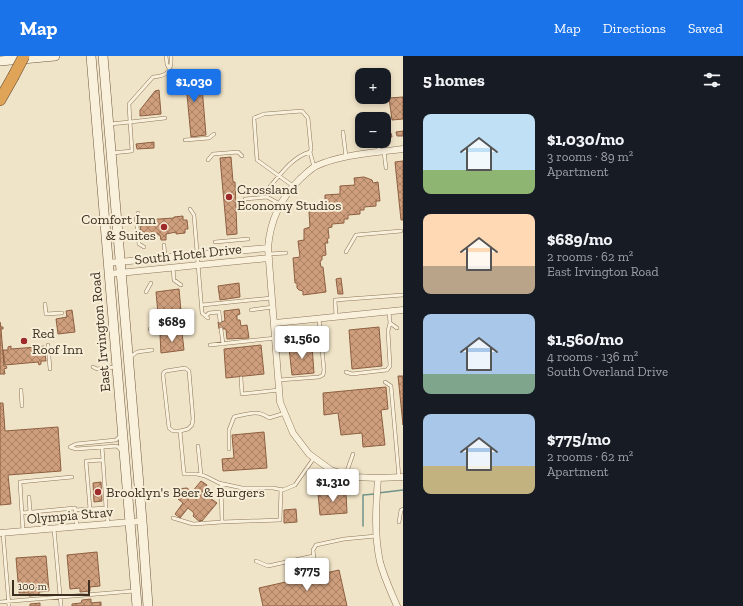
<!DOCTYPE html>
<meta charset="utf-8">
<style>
:root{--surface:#171b24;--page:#20242c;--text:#f1f3f6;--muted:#9ea1a6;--accent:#1a73e8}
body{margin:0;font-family:"Zilla Slab",serif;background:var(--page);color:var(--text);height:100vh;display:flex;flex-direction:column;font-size:15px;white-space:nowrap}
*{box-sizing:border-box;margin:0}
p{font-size:13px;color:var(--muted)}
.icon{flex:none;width:22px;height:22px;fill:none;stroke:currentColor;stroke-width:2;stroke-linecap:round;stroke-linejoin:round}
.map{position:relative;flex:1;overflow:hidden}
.sheet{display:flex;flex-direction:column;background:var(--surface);width:340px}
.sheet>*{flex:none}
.buttons{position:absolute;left:355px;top:12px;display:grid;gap:8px}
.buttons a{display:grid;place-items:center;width:36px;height:36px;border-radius:8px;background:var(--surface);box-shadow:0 2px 6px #0003;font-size:20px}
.scale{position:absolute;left:12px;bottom:10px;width:78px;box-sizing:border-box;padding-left:4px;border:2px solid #3d2e20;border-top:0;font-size:11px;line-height:14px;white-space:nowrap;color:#3d2e20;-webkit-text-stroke:3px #f7eed8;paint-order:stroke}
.price{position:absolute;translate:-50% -34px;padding:0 9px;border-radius:4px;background:#fff;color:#222;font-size:13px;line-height:26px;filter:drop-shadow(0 1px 2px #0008)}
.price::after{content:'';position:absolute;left:50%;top:24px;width:12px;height:9px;margin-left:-6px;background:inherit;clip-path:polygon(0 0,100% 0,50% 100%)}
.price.selected{background:var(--accent);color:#fff}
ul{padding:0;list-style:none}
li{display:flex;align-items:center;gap:12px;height:100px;padding:0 20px}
li span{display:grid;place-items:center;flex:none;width:112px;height:80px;border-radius:8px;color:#555}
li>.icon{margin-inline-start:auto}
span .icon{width:48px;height:48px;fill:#fffc;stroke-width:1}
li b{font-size:17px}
h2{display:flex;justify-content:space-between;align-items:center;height:48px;padding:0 20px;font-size:17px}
header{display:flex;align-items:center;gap:24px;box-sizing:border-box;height:56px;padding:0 20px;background:var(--accent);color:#fff}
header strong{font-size:19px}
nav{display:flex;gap:22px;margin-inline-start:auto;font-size:14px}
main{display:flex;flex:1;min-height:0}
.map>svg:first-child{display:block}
</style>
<header>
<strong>Map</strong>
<nav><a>Map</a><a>Directions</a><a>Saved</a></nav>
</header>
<main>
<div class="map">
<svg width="403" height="550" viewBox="0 0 403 550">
<defs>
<pattern id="building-cross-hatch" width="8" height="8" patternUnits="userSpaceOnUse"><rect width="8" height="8" fill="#cf9f7d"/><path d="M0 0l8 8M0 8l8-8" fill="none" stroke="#a98266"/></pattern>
</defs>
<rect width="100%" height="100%" fill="#f0e4c8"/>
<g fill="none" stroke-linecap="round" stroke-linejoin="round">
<path stroke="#6f938a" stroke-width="1.5" d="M378,437L403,434
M363,470V439L375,438"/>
</g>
<path fill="url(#building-cross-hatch)" stroke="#8d5f41" d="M201,19L206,79L191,81L186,28L175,29L174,21Z
M159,34L161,58L140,60V54L155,35Z
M403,41V63L392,64L389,42Z
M403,75V80H397L396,76Z
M384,77H391L392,81L384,82Z
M154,86V92L137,93L136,88Z
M231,101L233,126H235L237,178L227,179L220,102Z
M403,105V164H401L395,106Z
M364,121L372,124L373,127L378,126L380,145H376V150L364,151V154H360V158L348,159V163H344V167L332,168V171L328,172L329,182L327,183L328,187H325L326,199L322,200V204L320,205L321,211H323L326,236L303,239V235L299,234L297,232V227H295L293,202L300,201L298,185L304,184V173L310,171L309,156L318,155V148L325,147V139L340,138V130L355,129L354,122Z
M183,160V164H187L188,173H185V177L176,178V176L166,178V184H161L160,179H158V177L145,180L144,176L141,177L140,169H145L144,164L174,162V161Z
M341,222L343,238H338L336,223Z
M239,227L240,241L220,244L218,230Z
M179,233L182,266L159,269L156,236Z
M239,253L240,258L237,259V264H240L241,270L247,269L249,282L227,283L226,273H219L218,266L225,265L224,255Z
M72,254L75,276L58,278L56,263L67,261L66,255Z
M0,266L1,271H3V273H1L4,310H6L7,312L4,313L5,318H0Z
M379,271L382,310L352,313L349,274Z
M182,276L184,294L161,297L160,279Z
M37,289H39V291L44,290L46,305H41V308L39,309L38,306L5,309L3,294H8V291L11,290V293L37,291Z
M261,289L264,318L226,322L224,293Z
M312,290L314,317L292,319L289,292Z
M398,320H403V369Z
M386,331L388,353L381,354L385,389L363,391L362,377L341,379L338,357L324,359L323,337Z
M0,347H3L5,375L58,371L61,415L8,419L11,448L0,449Z
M264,376L267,412L223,415L222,403L234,402L232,379Z
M201,425L207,429L202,436L217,447L202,465L201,464L200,466L193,460L194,458L193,456L188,452L180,462L175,458L183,447L178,443L177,433L187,432L192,436Z
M101,426L102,445L94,446L93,427Z
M341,435V437H346L347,457L320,459L318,437Z
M296,453L297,466L284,467V454Z
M97,496L100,530L90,531V535L80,536V532L70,533L67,499Z
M46,500L49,535L39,536V539L29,540V537H19L16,502Z
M339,514L347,550H263L259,532Z
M91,543V547L101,546V550H72V548L81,547L82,544Z
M40,547V550H30V548Z"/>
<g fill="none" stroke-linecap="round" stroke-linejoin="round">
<defs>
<path id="service" d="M166,0L167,8L170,15
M170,15C183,18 197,12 208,17
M110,68L130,66L129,48L153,21C168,20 172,15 171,0
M343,76L346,101
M185,84L209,82L214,78
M378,85L379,95
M384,96L386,112
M112,97L132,95L130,66L165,62
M208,104L213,98L238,96L242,100
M293,130L257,104L254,62L264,58L302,55L308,62L311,93L310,96
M268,133C280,119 292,101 310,96L314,111
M245,143L267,141L280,148
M190,153L194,159L202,257L208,262
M138,157L136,161L139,188L144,191
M215,186L248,183
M164,189L165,201
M346,196L356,179L401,175
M269,198L286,197
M173,212L174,224L181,229
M146,236L151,227
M45,248L46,258L62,257
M202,249L272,242
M251,254L273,251
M206,260L209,257L219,256L220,265
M336,260L335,244L403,239
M390,267L397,272
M150,273L187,270
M221,273L223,288
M48,289L50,313
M210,289L276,282
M129,302L137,296L152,294
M93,311L97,313L115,311
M346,316L352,318L387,314L390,310L388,275L390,267L389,256
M241,322L242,338L279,334
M279,324L319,321L323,319L324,314L319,263
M385,326L391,330L399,421
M21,334L22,350
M180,375H173L169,372L163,319L164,316L166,315L185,312L189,315L193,363L192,369L188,373L180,375L184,418H197L205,420L219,427L242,432H273L283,434L295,429L314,402
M120,380L116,384L76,388L70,391L76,393L117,390L122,395
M198,390L201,419
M102,391L103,404
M229,393V374L234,361C247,358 258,353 269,362L285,357
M346,418L353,398
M29,441L30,456
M90,453L86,405L103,404L106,452
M75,454L106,452L108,468
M22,457L75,452L77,471
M173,462L193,468L222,466L221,428
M222,466L280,464L281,433
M399,466L401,454L403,453
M54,473L61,550
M23,475L20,426L72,421
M3,477L9,550
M256,505L268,510L313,500
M322,506H319L314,503L313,494L316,489L344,483L376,480
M0,546L134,535"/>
<path id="minor" d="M403,93C374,97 343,98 316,110C310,113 306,118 301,122C280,142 270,164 268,192L280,346L293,377L309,398L331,414L353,421L378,422L403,421
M108,207L268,192
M109,218L269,202
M275,267L403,254
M378,422C376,450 374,478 380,506C384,521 391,536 397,550
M0,477L142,465"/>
<path id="secondary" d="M91,0L137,550
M103,0L142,465L148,550
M0,5L55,0"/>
<path id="motorway" d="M0,44L13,21"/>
</defs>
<use href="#service" stroke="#8d765c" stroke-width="4"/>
<use href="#minor" stroke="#8d765c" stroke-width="7"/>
<use href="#secondary" stroke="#6f573f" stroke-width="10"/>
<use href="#motorway" stroke="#5b4430" stroke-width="12"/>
<use href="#service" stroke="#faf1dc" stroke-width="3"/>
<use href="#minor" stroke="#faf1dc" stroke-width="6"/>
<use href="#secondary" stroke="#faf1dc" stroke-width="9"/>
<use href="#motorway" stroke="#e0a458" stroke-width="11"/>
<defs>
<path id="motorway-bridge" d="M13,21L24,0"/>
</defs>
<use href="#motorway-bridge" stroke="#5b4430" stroke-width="12" stroke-linecap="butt"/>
<use href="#motorway-bridge" stroke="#e0a458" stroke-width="11"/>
</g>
<g fill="#9e2a2b" stroke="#f7eed8" stroke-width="1.5">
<circle cx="229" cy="141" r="4"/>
<circle cx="164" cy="171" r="4"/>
<circle cx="24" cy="285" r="4"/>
<circle cx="98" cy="436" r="4"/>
</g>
<g text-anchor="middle" stroke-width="4" stroke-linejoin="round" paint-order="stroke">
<g font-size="14" fill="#3d2e20" stroke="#f7eed8" text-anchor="start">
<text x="237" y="138">Crossland<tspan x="237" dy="16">Economy Studios</tspan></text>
<text x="156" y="168" text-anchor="end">Comfort Inn<tspan x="156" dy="16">&amp; Suites</tspan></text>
<text x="32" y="282">Red<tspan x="32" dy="16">Roof Inn</tspan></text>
<text x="106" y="441">Brooklyn's Beer &amp; Burgers</text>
</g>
<g font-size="14" fill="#3d2e20" stroke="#f7eed8">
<text transform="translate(188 198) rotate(-6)" y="5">South Hotel Drive</text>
<text transform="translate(100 276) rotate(-95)" y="5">East Irvington Road</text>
<text transform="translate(70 459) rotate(-5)" y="5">Olympia Strav</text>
</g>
</g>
</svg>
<div class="buttons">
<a>+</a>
<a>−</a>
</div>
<div class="scale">100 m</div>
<b class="price selected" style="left:194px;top:47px">$1,030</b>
<b class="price" style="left:172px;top:287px">$689</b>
<b class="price" style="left:302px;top:304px">$1,560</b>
<b class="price" style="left:333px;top:447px">$1,310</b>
<b class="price" style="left:307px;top:536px">$775</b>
</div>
<section class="sheet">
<h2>5 homes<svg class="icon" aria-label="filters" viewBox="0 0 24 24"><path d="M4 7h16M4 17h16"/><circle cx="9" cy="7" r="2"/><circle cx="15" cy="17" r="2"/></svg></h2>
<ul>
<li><span style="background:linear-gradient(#bfe0f5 70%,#8fb573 0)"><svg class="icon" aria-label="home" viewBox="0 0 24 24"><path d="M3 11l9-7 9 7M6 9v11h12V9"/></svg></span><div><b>$1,030/mo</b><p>3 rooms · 89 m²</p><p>Apartment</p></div></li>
<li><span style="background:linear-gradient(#ffd9b3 65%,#b9a48a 0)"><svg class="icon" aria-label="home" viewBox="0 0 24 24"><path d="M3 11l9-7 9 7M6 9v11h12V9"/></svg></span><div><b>$689/mo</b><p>2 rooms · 62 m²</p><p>East Irvington Road</p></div></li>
<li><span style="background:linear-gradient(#a9c7e8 75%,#7fa58c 0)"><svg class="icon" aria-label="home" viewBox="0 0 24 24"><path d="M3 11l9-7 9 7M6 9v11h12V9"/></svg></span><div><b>$1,560/mo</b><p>4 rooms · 136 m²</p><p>South Overland Drive</p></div></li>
<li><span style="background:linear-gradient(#a9c7e8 65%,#c2b280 0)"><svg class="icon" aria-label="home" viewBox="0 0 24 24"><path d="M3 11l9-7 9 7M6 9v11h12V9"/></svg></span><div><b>$775/mo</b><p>2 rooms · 62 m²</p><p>Apartment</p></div></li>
</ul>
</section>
</main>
